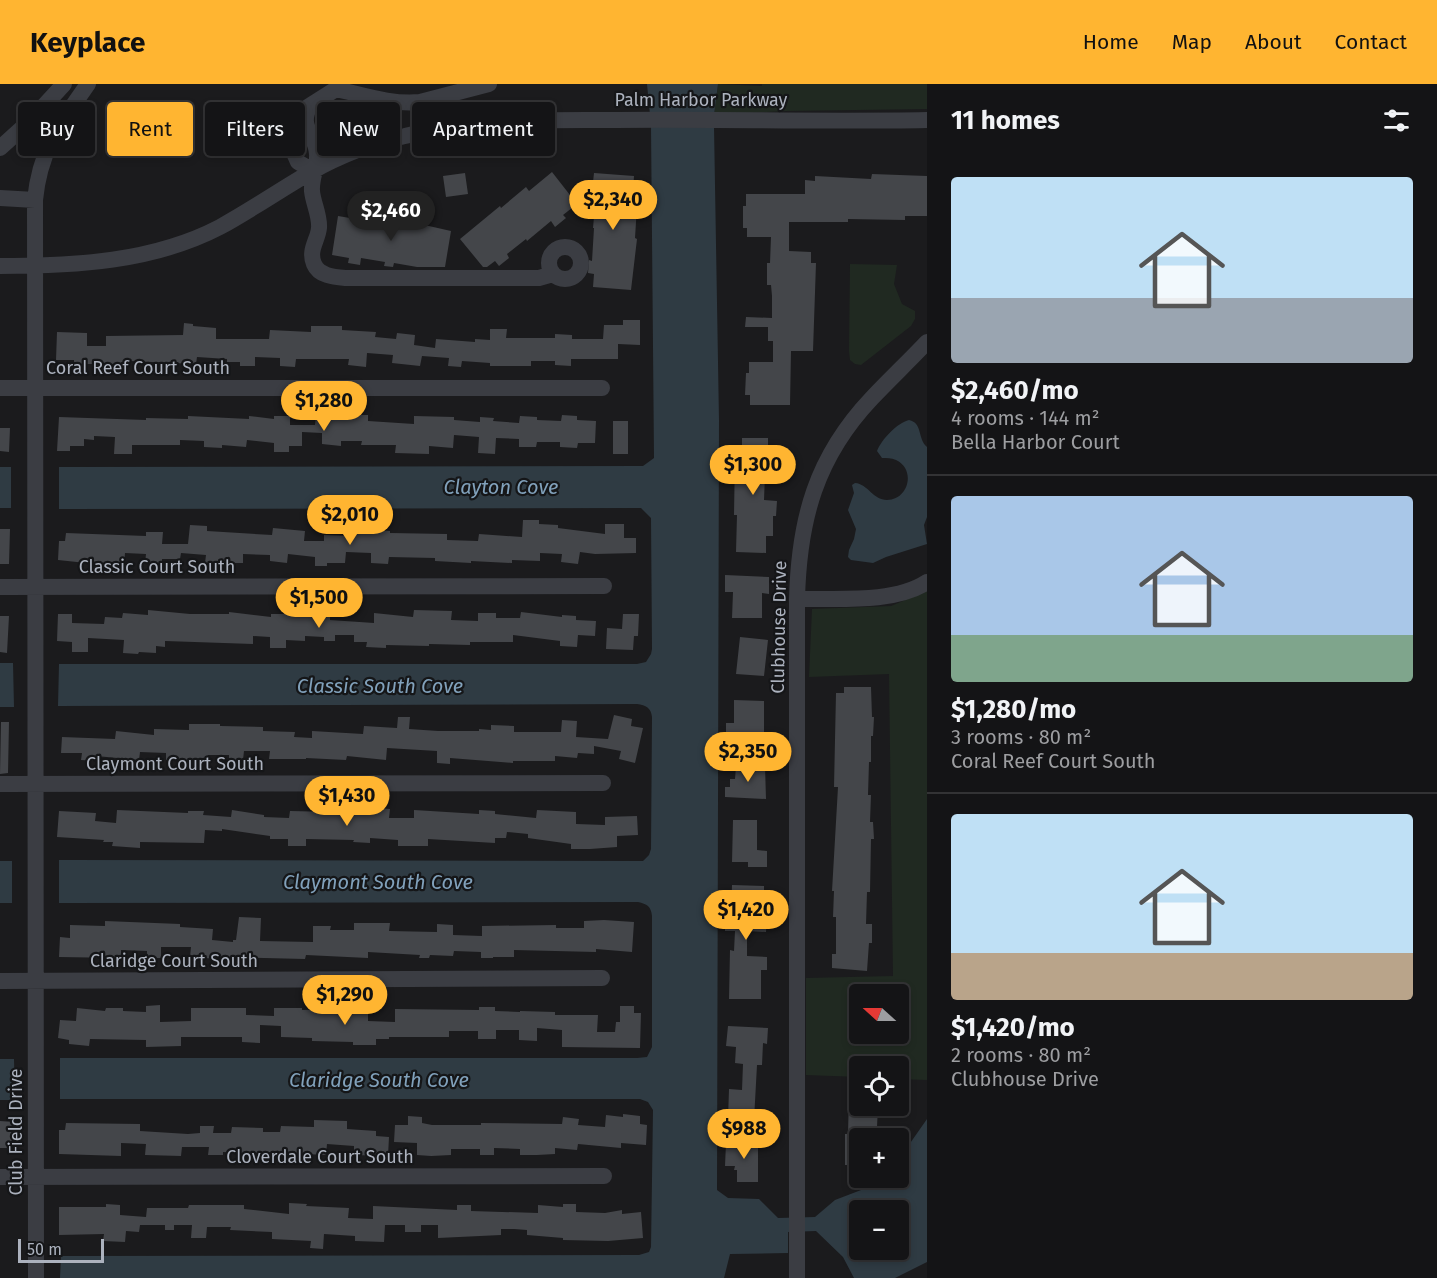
<!DOCTYPE html>
<meta charset="utf-8">
<style>
:root{--surface:#141416;--page:#212123;--text:#f1f3f6;--muted:#9d9ea1;--line:#333335;--accent:#ffb531}
body{margin:0;font-family:"Fira Sans",sans-serif;background:var(--page);color:var(--text);height:100vh;display:flex;flex-direction:column;font-size:22px;white-space:nowrap}
*{box-sizing:border-box;margin:0}
p{font-size:20px;color:var(--muted)}
.icon{flex:none;width:33px;height:33px;fill:none;stroke:currentColor;stroke-width:2;stroke-linecap:round;stroke-linejoin:round}
.map{position:relative;flex:1;overflow:hidden}
.details{display:flex;flex-direction:column;background:var(--surface);width:510px}
.details>*{flex:none}
.top-card{position:absolute;left:18px;top:18px;width:570px;height:54px;display:flex;gap:12px}
.needle{width:39px;rotate:291deg}
.tools{position:absolute;left:849px;top:900px;display:grid;gap:12px}
.tools a{display:grid;place-items:center;width:60px;height:60px;border-radius:6px;background:var(--surface);box-shadow:0 3px 9px #0003,0 0 0 2px var(--line);font-size:30px}
.scale{position:absolute;left:18px;bottom:15px;width:86px;box-sizing:border-box;padding-left:6px;border:3px solid #acb2be;border-top:0;font-size:16px;line-height:21px;white-space:nowrap;color:#acb2be;-webkit-text-stroke:4px #151618;paint-order:stroke}
.price{position:absolute;translate:-50% -51px;padding:0 14px;border-radius:21px;background:var(--accent);color:#111;font-size:20px;line-height:39px;filter:drop-shadow(0 2px 3px #0008)}
.price::after{content:'';position:absolute;left:50%;top:36px;width:18px;height:14px;margin-left:-9px;background:inherit;clip-path:polygon(0 0,100% 0,50% 100%)}
.price.active{background:#222;color:#fff}
ul{padding:0;list-style:none}
li{display:grid;align-content:center;gap:12px;height:318px;padding:0 24px}
li+li{border-top:2px solid var(--line)}
li span{display:grid;place-items:center;height:186px;border-radius:6px;color:#555}
li>.icon{margin-inline-start:auto}
span .icon{width:108px;height:108px;fill:#fffc;stroke-width:1}
li b{font-size:26px}
h2{display:flex;justify-content:space-between;align-items:center;height:72px;padding:0 24px;font-size:26px}
.tag{padding:0 21px;border-radius:6px;background:var(--surface);box-shadow:0 3px 9px #0003,0 0 0 2px var(--line);font-size:21px;line-height:54px}
.tag.active{background:var(--accent);color:#111}
header{display:flex;align-items:center;gap:36px;box-sizing:border-box;height:84px;padding:0 30px;background:var(--accent);color:#111}
header strong{font-size:28px}
nav{display:flex;gap:33px;margin-inline-start:auto;font-size:21px}
main{display:flex;flex:1;min-height:0}
.map>svg:first-child{display:block}
</style>
<header>
<strong>Keyplace</strong>
<nav><a>Home</a><a>Map</a><a>About</a><a>Contact</a></nav>
</header>
<main>
<div class="map">
<svg width="927" height="1194" viewBox="0 0 927 1194">
<rect width="100%" height="100%" fill="#1b1b1d"/>
<path fill="#202921" fill-rule="evenodd" d="M718,0L762,2V0H927V25L787,27L714,31Z
M850,180L897,181L894,200L902,220L915,227V235L911,242L861,281L855,280L850,276L849,267Z
M927,507V996L899,995L898,982H860L859,993L806,991V894L893,892L889,590L809,593L812,525L891,522ZM860,910H898V950H860Z"/>
<path fill="#2f3b43" fill-rule="evenodd" d="M647,0H718L714,31H650Z
M651,42H714L719,336L717,1106L728,1114L759,1115L778,1134L815,1133L835,1116L882,1098L886,1094H898L899,1075L927,1035V1178L895,1194H854L843,1173L816,1147L788,1148V1169L730,1170L724,1194H60L61,1172L639,1171L649,1168L651,1163L653,1026L648,1018L640,1015H60V974H637L647,973L652,963V832C651,822 647,820 638,818L59,819V776L643,777L649,771L651,765L652,633C651,624 646,621 637,620L58,622L59,580H637L646,578L651,570L652,565L651,434L641,424L59,425V383L643,382L654,374ZM860,1126H898V1166H860Z
M909,336C923,339 917,354 927,363V433L924,441L927,460L886,473L873,479L851,476L848,473L849,466L854,455L856,445L848,426L854,409L852,401L855,399C868,400 873,416 887,416C909,416 916,385 896,376C891,374 887,374 882,374L877,367C882,355 897,339 909,336Z
M0,383H11V424H0Z
M0,579H13L14,623H0Z
M0,777H12V819H0Z
M0,975H14L15,1016H0Z"/>
<path fill="#44464a" d="M552,88L577,120L563,131L566,134L555,143L551,137L527,157L526,155L507,170L509,174L499,182L495,177L487,183H483L460,155L500,122L501,124L526,103L529,107Z
M465,89L468,110L446,113L443,92Z
M594,89L634,92L632,122H637L635,154L637,155L631,206L593,203L594,190L588,189L589,176L592,177L594,144H593L595,121H588L589,107H592Z
M872,90L927,92V132H905V136L848,135V138H789V167L811,168V179H816L813,267H791L790,321H750V311H745L746,289H749V278H773V257H768V243H745L746,233L772,234V212L771,201H767V179H770L771,153H747V144H743V122H746V110H805V96L815,97V92L871,95Z
M338,132L368,137L369,133L420,140L451,147L445,183H417L394,179L393,183L384,182L385,178L361,174L360,181L348,179L349,174L332,171Z
M623,236H640V261L618,260V275H571V282L555,281V277H531V282H490V279L462,277L461,283L448,282L449,274L422,272L420,282L392,279L393,271L367,269L366,283L348,281L349,275H296L295,283L280,282V274L255,273V282H240V278H227V275L197,273L196,280L130,277V280H74V276H56L57,248L87,249V262H106V252L183,251L184,239L193,240V242L216,244V255H269L270,246L311,248V242H342V246L376,248L375,253L396,255L397,249L415,251L414,261L435,264L436,255L475,258V255L490,256V245H507L506,254H555V250L572,251V255H603L604,241H623Z
M316,331L355,334V331H368V337L414,340V332L454,333V336L480,338V333L494,334L493,337L519,339L520,332L537,333V336L561,337L562,331L577,332V336L596,337L595,359H578L577,364L560,363V358H537L536,363H519V355L496,354L495,370L478,369L479,353L454,351L453,364L429,362V370L395,369L396,361H361L362,357H341V362L322,360V349L302,348V362H289V368H274V359L247,356L246,363L222,361V364L204,363V357L180,356V361H132V370H114L115,353L94,352V356L84,355V362H70V367H57L59,333L146,336V334L188,335V332L249,335V332L274,335V332H290V341H315Z
M613,337H628V370H613Z
M0,344H10L9,368L0,367Z
M742,354H768V376H778V390H765L764,416L777,417L776,432H773V452H766V469L736,468L737,431H734L735,370H742Z
M523,436H539V440L558,441V444L605,450V440H624V454H636V469L595,470L580,468L578,480L561,478L562,470L540,469V477L512,476V479L471,477V479L435,477V474L389,473L388,480L371,479V469L346,468L345,479H327V482H315V473L288,470L287,479L270,477V471L243,470V479H205L206,471L181,469L180,475H162V480L145,479L146,470L125,469L124,483L58,476L59,457H65L66,449L146,452V448H163L162,460H188L190,441L207,442V447L272,451L273,444L305,447L304,457H324V451L354,452L355,441L379,442L378,446L390,447V449L447,450V456L478,457L479,450L522,453Z
M0,445H10L9,480H0Z
M725,491L769,493V510L762,509V534H732L733,508H725Z
M148,526L190,530H229V528L271,533V530H330V536L374,539V529L413,533L414,526L452,527L451,536L478,537V529H496V534H520L521,528L562,533V531L576,532V536L596,537L595,552L578,551L577,563L560,562V557L513,551V558H470V561L429,560V562L386,561V564L366,563L367,558H354V551H335V557H324V553L305,552V557L286,556V564H270V553L253,552V560L165,557V563L156,562V569L139,568L138,570L123,569L124,556L88,554V568H72V558L57,557L58,530H72V539L104,540L105,533L122,534L123,529L148,531Z
M623,530H639L638,552H634L633,566L606,565L607,544L622,545Z
M0,532H9L7,569L0,568Z
M740,553L768,556L764,592L736,590Z
M844,603H871L872,633H874L873,652H871V678H869L868,711H871L870,738H873L874,755H871L870,808H867L866,840H872V859H869L867,887L832,884V870H836V833H833L834,807H832L838,703H834L836,609H844Z
M734,616L764,617V650L726,649V639H734Z
M614,631L632,635L631,642L643,644L635,679L619,675L621,667L594,662V670L578,669L577,674L555,672V677H513V679L450,674V680L437,679V667L387,664L386,676L347,672L346,676L306,674V675H269L270,667H244L243,676H229V671H208V677L166,676V669L140,668L139,676L96,672V677L81,676L82,669H61L62,653L115,655L116,647L154,651V645L189,646V640H220V642L263,643V647L295,648L294,653L312,654V647L363,650L364,642L397,644L398,633H410L409,645L438,647H479V645L491,646V641L514,642V648H561L562,636L577,637L576,653L608,655Z
M1,638H9L8,689L0,690Z
M736,682H765L766,715L725,713V703H730V695H735Z
M378,724L390,725L389,734H414V726L479,730V726L495,727V730L536,734L537,726L576,728V740L605,741V733L637,732L638,751L617,752V763L590,765H571V760L528,754V750L507,748L506,754H495V759L428,755V762H398V756L370,754V759L353,758L354,756L306,755V762H288V755H270V752L222,745V747L205,746L204,759L140,758V764L112,762L113,758H103L104,756L57,753L59,727L96,729L95,737L116,739L117,726L188,729V727H204L203,731L231,733L232,726L264,731V733L289,734L290,727L378,729Z
M733,736H757V766L767,767V783H748V778H732Z
M732,801L764,802V832H767L766,848L747,847V872L767,873V886H761V915H729L730,866L734,867L735,847H725V830H731Z
M239,833L261,834L260,857L313,858V842H331L330,846H354V839H390L389,847L437,848V840L453,841V851L482,852V842L556,841V844H584V837L604,836L634,838L632,868L596,865V868L514,866V873H493V874H481V868L454,867L453,872L430,871L429,874H419L420,871L368,868V874L306,871L305,875L219,873V875L190,873L191,863H161V874H147V867L121,866V874L59,873L60,853L70,854V841L105,842V837L180,840V843L213,845L212,856L233,858V856H236Z
M160,921V938L191,937V924H246V931L274,932V924H302V926L368,924V937L395,938V925L479,926V923H495V927L520,928V927L555,928V931H598L597,948H615L616,938H620V922H634V929H641L640,964L562,963V946L537,944V957L519,956V946H496V955H478V947H449V953H389V955H376V961H353V958L312,957V954L281,953V942L260,941V959L242,958V953H181V962L146,963V956L90,955L89,962L69,960V956L58,954L60,936L76,937L77,924L105,927L106,924H123V927L146,928V922Z
M728,942L768,944L767,960L763,959L762,981H757L754,1036L728,1035L729,1005L742,1006L743,980L735,979L736,963L726,962Z
M849,1010H860V1022H878L877,1043H874V1054H860V1083H847V1081H845V1050H848Z
M623,1030L640,1032V1040L647,1041L646,1061L621,1059V1064L578,1060L577,1066L555,1064V1070L537,1071H520V1065L494,1064V1071H480V1065H451V1071L431,1072L417,1071V1059L394,1058L395,1041H408V1032L422,1033V1039L432,1041H481V1039L562,1040L563,1033L579,1035L578,1041L605,1043L606,1031L623,1033Z
M314,1036L347,1037V1045L376,1047V1052L389,1053L388,1072L354,1071V1062L327,1060L326,1071L306,1070V1072H291V1069L262,1068V1070L223,1068V1071H208L209,1063H182L181,1072L145,1071L146,1060L121,1059V1072L59,1070V1046H65L66,1039L140,1040V1047L188,1050L200,1049V1042H214L213,1049H231L232,1043L263,1044V1048H280L281,1042L314,1043Z
M0,1037L14,1038L13,1064H0Z
M758,1056V1098H737V1086H734L735,1082H725L726,1059Z
M289,1119L307,1120L306,1122L349,1124L348,1134L373,1135V1122L457,1126V1121H471V1127L538,1129V1121L563,1123V1120H576V1128L605,1129L622,1126V1130L641,1128L643,1154L608,1157L563,1156V1154L527,1151V1146L514,1145H501V1151L438,1154V1141H421V1148H405V1141H385L384,1158L355,1157V1152L324,1150L323,1165L310,1164L311,1157L272,1155V1148L230,1146L231,1143H207L206,1154H191L192,1141H174V1146H165V1141H140L139,1148L126,1147L125,1158L103,1157L104,1150L59,1151V1123H106V1120L120,1121V1131L146,1133L147,1124H188L189,1121H244V1125L289,1130Z"/>
<g fill="none" stroke-linecap="round" stroke-linejoin="round">
<path stroke="#3b3d43" stroke-width="16" d="M336,5C363,11 392,21 420,18L489,0
M310,22C298,44 316,50 317,70C318,82 311,94 312,107C313,119 320,131 319,144C318,156 308,166 314,180C319,192 334,193 346,194H539L553,190
M0,64L31,36L64,0
M313,87L298,78L287,53L286,40L292,33L336,5
M0,114L35,116
M549 179a16 16 0 1 1 32 0a16 16 0 1 1-32 0Z
M0,182C74,182 153,178 220,143C251,126 280,106 311,88C339,72 373,59 405,52C474,34 544,36 615,36C719,35 823,38 927,36
M0,304H602
M0,503L604,502
M797,515C836,514 894,520 927,498
M0,700L603,699
M0,897L602,894
M0,1093L604,1092
M36,1194L35,116C40,65 60,40 88,0
M797,1194V515C799,435 816,373 872,314C890,295 909,277 927,258"/>
</g>
<g text-anchor="middle" stroke-width="4.5" stroke-linejoin="round" paint-order="stroke">
<g font-size="18" fill="#acb2be" stroke="#151618">
<text x="701" y="22">Palm Harbor Parkway</text>
<text x="138" y="290">Coral Reef Court South</text>
<text x="157" y="489">Classic Court South</text>
<text transform="translate(779 543) rotate(-89)" y="6">Clubhouse Drive</text>
<text x="175" y="686">Claymont Court South</text>
<text x="174" y="883">Claridge Court South</text>
<text transform="translate(16 1048) rotate(-90)" y="6">Club Field Drive</text>
<text x="320" y="1079">Cloverdale Court South</text>
</g>
<g font-size="20" font-style="italic" fill="#81a1bb" stroke="#151618">
<text x="501" y="410">Clayton Cove</text>
<text x="380" y="609">Classic South Cove</text>
<text x="378" y="805">Claymont South Cove</text>
<text x="379" y="1003">Claridge South Cove</text>
</g>
</g>
</svg>
<div class="tools">
<a><svg class="needle" viewBox="-14 -14 28 28"><path d="M0-13l5 13h-10z" fill="#e53935"/><path d="M0 13l5-13h-10z" fill="#9d9ea1"/></svg></a>
<a><svg class="icon" aria-label="locate" viewBox="0 0 24 24"><circle cx="12" cy="12" r="6"/><path d="M12 2v4M12 18v4M2 12h4M18 12h4"/></svg></a>
<a>+</a>
<a>−</a>
</div>
<div class="scale">50 m</div>
<b class="price" style="left:613px;top:147px">$2,340</b>
<b class="price active" style="left:391px;top:158px">$2,460</b>
<b class="price" style="left:324px;top:348px">$1,280</b>
<b class="price" style="left:753px;top:412px">$1,300</b>
<b class="price" style="left:350px;top:462px">$2,010</b>
<b class="price" style="left:319px;top:545px">$1,500</b>
<b class="price" style="left:748px;top:699px">$2,350</b>
<b class="price" style="left:347px;top:743px">$1,430</b>
<b class="price" style="left:746px;top:857px">$1,420</b>
<b class="price" style="left:345px;top:942px">$1,290</b>
<b class="price" style="left:744px;top:1076px">$988</b>
<div class="top-card">
<a class="tag">Buy</a>
<a class="tag active">Rent</a>
<a class="tag">Filters</a>
<a class="tag">New</a>
<a class="tag">Apartment</a>
</div>
</div>
<section class="details">
<h2>11 homes<svg class="icon" aria-label="filters" viewBox="0 0 24 24"><path d="M4 7h16M4 17h16"/><circle cx="9" cy="7" r="2"/><circle cx="15" cy="17" r="2"/></svg></h2>
<ul>
<li><span style="background:linear-gradient(#bfe0f5 65%,#9aa5b1 0)"><svg class="icon" aria-label="home" viewBox="0 0 24 24"><path d="M3 11l9-7 9 7M6 9v11h12V9"/></svg></span><div><b>$2,460/mo</b><p>4 rooms · 144 m²</p><p>Bella Harbor Court</p></div></li>
<li><span style="background:linear-gradient(#a9c7e8 75%,#7fa58c 0)"><svg class="icon" aria-label="home" viewBox="0 0 24 24"><path d="M3 11l9-7 9 7M6 9v11h12V9"/></svg></span><div><b>$1,280/mo</b><p>3 rooms · 80 m²</p><p>Coral Reef Court South</p></div></li>
<li><span style="background:linear-gradient(#bfe0f5 75%,#b9a48a 0)"><svg class="icon" aria-label="home" viewBox="0 0 24 24"><path d="M3 11l9-7 9 7M6 9v11h12V9"/></svg></span><div><b>$1,420/mo</b><p>2 rooms · 80 m²</p><p>Clubhouse Drive</p></div></li>
</ul>
</section>
</main>
